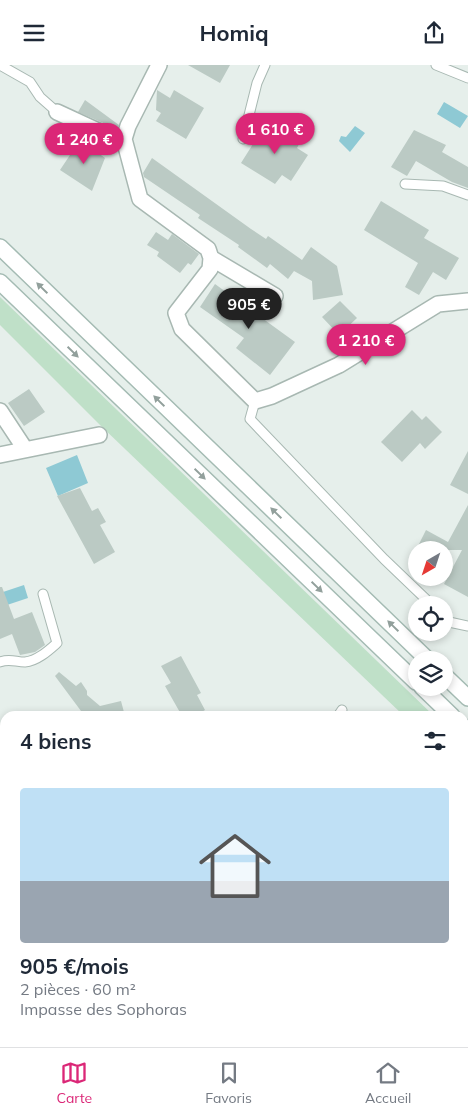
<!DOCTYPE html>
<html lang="fr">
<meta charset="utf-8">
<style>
:root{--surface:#fff;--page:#f2f2f3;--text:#1f2937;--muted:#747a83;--line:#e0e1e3;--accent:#db2777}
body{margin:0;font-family:Mulish,sans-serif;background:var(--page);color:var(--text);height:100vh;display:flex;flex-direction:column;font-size:19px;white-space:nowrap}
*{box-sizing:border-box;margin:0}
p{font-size:16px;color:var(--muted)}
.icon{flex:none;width:28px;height:28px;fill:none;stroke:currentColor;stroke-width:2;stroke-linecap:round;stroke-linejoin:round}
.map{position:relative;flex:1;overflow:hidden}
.panel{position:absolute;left:0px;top:646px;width:469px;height:336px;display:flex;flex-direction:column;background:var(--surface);border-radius:15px 15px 0 0;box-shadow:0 2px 8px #0003}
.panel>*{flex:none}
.needle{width:32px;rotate:219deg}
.tools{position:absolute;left:408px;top:476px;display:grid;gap:10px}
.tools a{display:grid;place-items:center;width:45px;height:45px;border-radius:50%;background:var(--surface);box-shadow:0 2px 8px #0003;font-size:25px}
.price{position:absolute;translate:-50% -42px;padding:0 11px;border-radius:18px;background:var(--accent);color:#fff;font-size:16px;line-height:32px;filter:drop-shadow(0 1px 2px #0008)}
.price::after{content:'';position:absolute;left:50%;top:30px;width:15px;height:11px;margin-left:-8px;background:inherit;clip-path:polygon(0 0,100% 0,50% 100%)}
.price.selected{background:#222;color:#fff}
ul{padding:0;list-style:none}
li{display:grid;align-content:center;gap:10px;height:265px;padding:0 20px}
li+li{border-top:1px solid var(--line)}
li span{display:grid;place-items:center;height:155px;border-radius:5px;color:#555}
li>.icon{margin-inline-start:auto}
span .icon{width:90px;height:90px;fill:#fffc;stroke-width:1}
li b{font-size:21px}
h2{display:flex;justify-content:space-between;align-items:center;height:60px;padding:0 20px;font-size:21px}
header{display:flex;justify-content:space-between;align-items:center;height:65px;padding:0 20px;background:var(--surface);font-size:22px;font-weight:700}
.dock{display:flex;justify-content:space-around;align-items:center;height:70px;border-top:1px solid var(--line);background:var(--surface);font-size:14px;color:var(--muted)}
.dock a{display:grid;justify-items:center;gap:2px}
.dock .selected{color:var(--accent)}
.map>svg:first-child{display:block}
</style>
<header><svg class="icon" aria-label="menu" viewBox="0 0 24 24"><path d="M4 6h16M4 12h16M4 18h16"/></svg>Homiq<svg class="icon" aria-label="share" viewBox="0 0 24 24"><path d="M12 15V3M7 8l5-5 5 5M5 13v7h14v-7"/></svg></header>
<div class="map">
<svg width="468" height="982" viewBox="0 0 468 982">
<rect width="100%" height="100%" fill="#e6efeb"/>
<path fill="#d4dfda" d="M0,854H5V978H63L64,982H0Z"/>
<path fill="#bfe0c8" d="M0,232L434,651H404L101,361L0,260Z"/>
<path fill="#8ec9d4" d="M444,37L468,51L460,63L437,49Z
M355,61L365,68L350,87L339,76L341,71L346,72Z
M77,390L88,418L58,431L46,403Z
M24,520L28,533L1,542L0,528Z"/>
<path fill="#bbcac4" d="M188,0H230L220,18Z
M157,25L170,33L174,25L204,43L186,74L156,56L161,48L156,45Z
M85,35L119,60L117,64L78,47Z
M265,60L276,67L279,64L300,77L297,83L308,90L291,116L282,110L275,119L241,98Z
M414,65L446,80L442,87L468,102V123L452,117L416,96L407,111L391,102Z
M80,75L105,93L92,126L60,105Z
M152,93L251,164L266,174L268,171L302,195L311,182L337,201L343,230L313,235L312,216L294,206L288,214L270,199L267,203L238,182L239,180L198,153L200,150L144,112L143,108Z
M381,136L429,165L424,173L459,193L446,215L433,207L419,230L405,222L418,198L364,165Z
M156,167L168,175L172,169L199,189L191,200L188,198L180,208L157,191L159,187L147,180Z
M215,219L295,277L270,310L236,283L244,273L200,242Z
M340,236L357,253L339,270L322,252Z
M29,324L45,347L24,361L8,338Z
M412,345L422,355L426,351L442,367L425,384L420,378L402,397L381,377Z
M468,386V429L450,420Z
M80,423L92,446L98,443L106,457L100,460L115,487L94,499L57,431Z
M468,440V532L444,519L462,485H416L426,465L448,477Z
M0,522H2L14,554L32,547L45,580L35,587L20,590L12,569L0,574Z
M181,591L201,628L197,630L205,645L195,651H182L165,621L171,618L161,601Z
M59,607L76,621L81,617L87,626V630L100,641L121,636L125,651H81V646L55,611Z"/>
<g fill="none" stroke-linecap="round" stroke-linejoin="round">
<defs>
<path id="lane" d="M0,0L30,17L40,32L57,47
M436,0L468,13
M243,74L257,18L265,0
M405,119L443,121L468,130
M255,336L250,354L384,494L432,540
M444,551L449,557L468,561
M0,597C9,593 16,597 25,597C37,596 48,586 57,578L43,529
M338,651L342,645
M0,967H5
M172,978V982
M308,978V982"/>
<path id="street" d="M159,0L128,61L124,74L140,134L208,184L211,193L210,204L176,248L182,264L255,336L272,331L339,300L438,239L468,236
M57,47L111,72L124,74
M211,193L275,231
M0,346L25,384
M0,390L99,370
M0,809L5,819
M68,978L69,982"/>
<path id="secondary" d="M0,182L428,595
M0,217L416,617
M444,610L468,633
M422,622L452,651
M464,662L468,666"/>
</defs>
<use href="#lane" stroke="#a8b8b2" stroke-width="11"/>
<use href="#street" stroke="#a8b8b2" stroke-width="18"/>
<use href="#secondary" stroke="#a4bbb3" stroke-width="18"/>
<use href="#lane" stroke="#fff" stroke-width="9"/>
<use href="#street" stroke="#fff" stroke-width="15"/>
<use href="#secondary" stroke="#fff" stroke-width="15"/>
</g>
<defs><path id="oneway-solid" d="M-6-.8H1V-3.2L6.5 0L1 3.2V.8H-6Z" transform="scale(1.25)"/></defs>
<g fill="#92a09c">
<use href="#oneway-solid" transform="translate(42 223) rotate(-136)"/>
<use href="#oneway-solid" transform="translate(73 287) rotate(44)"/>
<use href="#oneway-solid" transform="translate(159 336) rotate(-136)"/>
<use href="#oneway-solid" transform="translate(200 409) rotate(44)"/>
<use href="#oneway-solid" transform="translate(276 448) rotate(-136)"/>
<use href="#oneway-solid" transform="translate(317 522) rotate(44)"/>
<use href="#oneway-solid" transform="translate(393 561) rotate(-136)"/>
</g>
</svg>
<div class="tools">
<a><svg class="needle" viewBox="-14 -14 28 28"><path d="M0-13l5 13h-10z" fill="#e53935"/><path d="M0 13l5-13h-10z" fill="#747a83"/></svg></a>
<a><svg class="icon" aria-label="locate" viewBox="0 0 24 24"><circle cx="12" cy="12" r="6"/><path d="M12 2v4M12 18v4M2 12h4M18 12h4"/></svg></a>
<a><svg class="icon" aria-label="layers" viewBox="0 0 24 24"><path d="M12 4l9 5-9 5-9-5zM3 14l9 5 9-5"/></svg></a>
</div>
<b class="price" style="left:275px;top:90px">1 610 €</b>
<b class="price" style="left:84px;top:100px">1 240 €</b>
<b class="price selected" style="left:249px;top:265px">905 €</b>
<b class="price" style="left:366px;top:301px">1 210 €</b>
<section class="panel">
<h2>4 biens<svg class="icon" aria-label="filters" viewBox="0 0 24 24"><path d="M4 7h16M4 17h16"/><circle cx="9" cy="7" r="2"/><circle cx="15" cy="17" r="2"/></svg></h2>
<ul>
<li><span style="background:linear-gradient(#bfe0f5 60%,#9aa5b1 0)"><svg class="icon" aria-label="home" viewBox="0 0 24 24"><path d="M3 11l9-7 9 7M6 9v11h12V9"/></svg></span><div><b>905 €/mois</b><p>2 pièces · 60 m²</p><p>Impasse des Sophoras</p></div></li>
</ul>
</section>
</div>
<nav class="dock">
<a class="selected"><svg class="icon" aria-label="map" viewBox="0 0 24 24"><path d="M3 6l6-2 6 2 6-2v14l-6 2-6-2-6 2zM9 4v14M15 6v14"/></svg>Carte</a>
<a><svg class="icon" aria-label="saved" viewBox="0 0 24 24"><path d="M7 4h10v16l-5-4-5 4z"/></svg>Favoris</a>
<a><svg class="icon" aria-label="home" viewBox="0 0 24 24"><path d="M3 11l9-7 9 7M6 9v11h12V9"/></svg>Accueil</a>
</nav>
